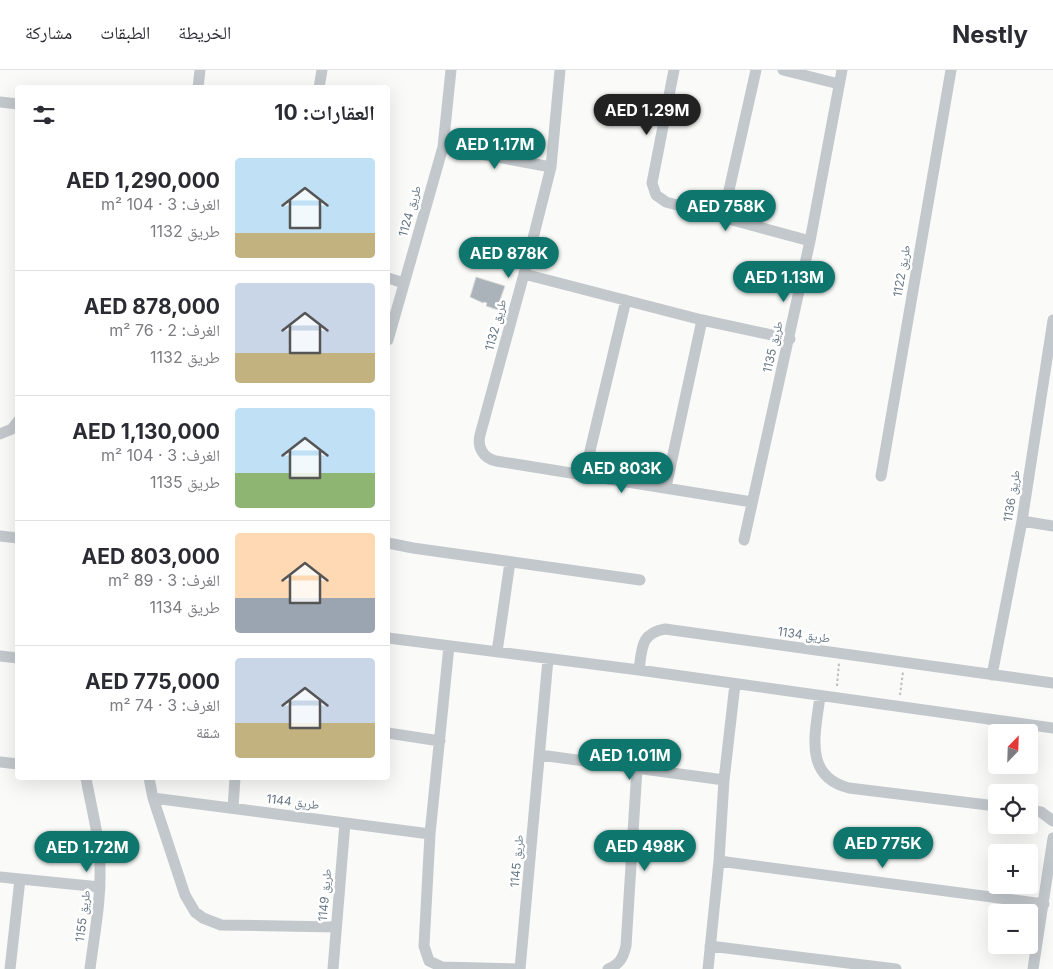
<!DOCTYPE html>
<html lang="ar">
<meta charset="utf-8">
<style>
:root{--surface:#fff;--page:#f7f7f7;--text:#2b2b33;--muted:#7c7c81;--line:#e1e1e2;--accent:#0f766e}
body{margin:0;font-family:Inter,"Noto Naskh Arabic",sans-serif;background:var(--page);color:var(--text);direction:rtl;height:100vh;display:flex;flex-direction:column;font-size:19px;white-space:nowrap}
*{box-sizing:border-box;margin:0}
p{font-size:16px;color:var(--muted)}
.icon{flex:none;width:28px;height:28px;fill:none;stroke:currentColor;stroke-width:2;stroke-linecap:round;stroke-linejoin:round}
.map{position:relative;flex:1;overflow:hidden;direction:ltr}
.panel{position:absolute;left:15px;top:15px;width:375px;height:695px;display:flex;flex-direction:column;background:var(--surface);border-radius:5px;box-shadow:0 5px 20px #0002;direction:rtl}
.panel>*{flex:none}
.needle{width:32px;rotate:23deg}
.buttons{position:absolute;left:988px;top:654px;display:grid;gap:10px}
.buttons a{display:grid;place-items:center;width:50px;height:50px;border-radius:5px;background:var(--surface);box-shadow:0 5px 20px #0002;font-size:25px}
.price{position:absolute;translate:-50% -42px;padding:0 11px;border-radius:18px;background:var(--accent);color:#fff;font-size:16px;line-height:32px;filter:drop-shadow(0 1px 2px #0008)}
.price::after{content:'';position:absolute;left:50%;top:30px;width:15px;height:11px;margin-left:-8px;background:inherit;clip-path:polygon(0 0,100% 0,50% 100%)}
.price.on{background:#222;color:#fff}
ul{padding:0;list-style:none}
li{display:flex;align-items:center;gap:15px;height:125px;padding:0 15px}
li+li{border-top:1px solid var(--line)}
li span{display:grid;place-items:center;flex:none;width:140px;height:100px;border-radius:5px;color:#555}
li>.icon{margin-inline-start:auto}
span .icon{width:60px;height:60px;fill:#fffc;stroke-width:1}
li b{font-size:21px}
h2{display:flex;justify-content:space-between;align-items:center;height:60px;padding:0 15px;font-size:21px}
header{display:flex;align-items:center;gap:30px;box-sizing:border-box;height:70px;padding:0 25px;background:var(--surface);border-bottom:1px solid var(--line)}
header strong{font-size:24px}
nav{display:flex;gap:28px;margin-inline-start:auto;font-size:18px}
.map>svg:first-child{display:block}
</style>
<header>
<strong>Nestly</strong>
<nav><a>الخريطة</a><a>الطبقات</a><a>مشاركة</a></nav>
</header>
<div class="map">
<svg width="1053" height="899" viewBox="0 0 1053 899">
<rect width="100%" height="100%" fill="#fafaf8"/>
<path fill="#aab3b9" stroke="#dcdcda" d="M476,207L505,216L499,233L506,235L504,242L486,236L487,233L484,232L483,233L470,227Z"/>
<g fill="none" stroke-linecap="round" stroke-linejoin="round">
<path stroke="#bbbfc2" stroke-width="2" stroke-dasharray="2.5 2.5" stroke-linecap="butt" d="M837,616L839,593
M900,625L903,602"/>
<path stroke="#c3c8cc" stroke-width="11" d="M560,0L551,97L524,204L480,365C477,377 483,388 496,391L752,432
M674,0L652,113L656,125L666,132L810,171
M783,0L839,14
M198,18L200,0
M319,18L322,0
M0,32L18,34
M443,77L551,97
M723,147L756,0
M524,204L702,250L790,269
M388,208L404,213
M388,270L443,77L451,0
M0,364L12,359L18,351
M584,406L626,230
M881,406L951,0
M666,417L702,250
M1022,451L1053,456
M0,466L18,468
M744,470L810,171L842,0
M388,473L413,478L640,510
M388,568L639,600L1053,658
M449,576L430,764L424,876L429,891L442,897L518,899
M497,582L510,492
M0,586L18,588
M639,600C642,580 640,563 665,559L1053,613
M992,605L1022,451L1053,250
M820,626C816,661 802,706 849,718L996,736
M388,663L440,671
M540,685L724,710
M0,692L18,694
M86,708C91,737 100,768 100,799C101,832 94,866 90,899
M149,708L153,728L185,825L195,842L203,848L221,855L336,857
M153,728L430,764
M233,738L235,708
M1029,739L1041,742L1053,751
M719,791L1044,834
M0,807L100,817
M710,876L896,899
M10,899L20,809
M333,899L345,753
M520,899L548,589
M608,899C620,894 623,888 626,876L637,698
M708,899L719,791L724,710L735,614
M1033,899L1053,768"/>
</g>
<g text-anchor="middle" stroke-width="5" stroke-linejoin="round" paint-order="stroke">
<g font-size="12" fill="#657683" stroke="#fff">
<text transform="translate(410 141) rotate(-74)" y="4">طريق 1124</text>
<text transform="translate(902 201) rotate(-80)" y="4">طريق 1122</text>
<text transform="translate(496 255) rotate(-75)" y="4">طريق 1132</text>
<text transform="translate(773 277) rotate(-77)" y="4">طريق 1135</text>
<text transform="translate(1012 426) rotate(-81)" y="4">طريق 1136</text>
<text transform="translate(804 565) rotate(8)" y="4">طريق 1134</text>
<text transform="translate(293 732) rotate(7)" y="4">طريق 1144</text>
<text transform="translate(517 791) rotate(-85)" y="4">طريق 1145</text>
<text transform="translate(325 825) rotate(-85)" y="4">طريق 1149</text>
<text transform="translate(83 846) rotate(-83)" y="4">طريق 1155</text>
</g>
</g>
</svg>
<div class="buttons">
<a><svg class="needle" viewBox="-14 -14 28 28"><path d="M0-13l5 13h-10z" fill="#e53935"/><path d="M0 13l5-13h-10z" fill="#7c7c81"/></svg></a>
<a><svg class="icon" aria-label="locate" viewBox="0 0 24 24"><circle cx="12" cy="12" r="6"/><path d="M12 2v4M12 18v4M2 12h4M18 12h4"/></svg></a>
<a>+</a>
<a>−</a>
</div>
<b class="price on" style="left:647px;top:66px">AED 1.29M</b>
<b class="price" style="left:495px;top:100px">AED 1.17M</b>
<b class="price" style="left:726px;top:162px">AED 758K</b>
<b class="price" style="left:509px;top:209px">AED 878K</b>
<b class="price" style="left:784px;top:233px">AED 1.13M</b>
<b class="price" style="left:622px;top:424px">AED 803K</b>
<b class="price" style="left:630px;top:711px">AED 1.01M</b>
<b class="price" style="left:883px;top:799px">AED 775K</b>
<b class="price" style="left:645px;top:802px">AED 498K</b>
<b class="price" style="left:87px;top:803px">AED 1.72M</b>
<section class="panel">
<h2>العقارات: 10<svg class="icon" aria-label="filters" viewBox="0 0 24 24"><path d="M4 7h16M4 17h16"/><circle cx="9" cy="7" r="2"/><circle cx="15" cy="17" r="2"/></svg></h2>
<ul>
<li><span style="background:linear-gradient(#bfe0f5 75%,#c2b280 0)"><svg class="icon" aria-label="home" viewBox="0 0 24 24"><path d="M3 11l9-7 9 7M6 9v11h12V9"/></svg></span><div><b>AED 1,290,000</b><p>الغرف: 3 · 104 m²</p><p>طريق 1132</p></div></li>
<li><span style="background:linear-gradient(#c9d6e8 70%,#c2b280 0)"><svg class="icon" aria-label="home" viewBox="0 0 24 24"><path d="M3 11l9-7 9 7M6 9v11h12V9"/></svg></span><div><b>AED 878,000</b><p>الغرف: 2 · 76 m²</p><p>طريق 1132</p></div></li>
<li><span style="background:linear-gradient(#bfe0f5 65%,#8fb573 0)"><svg class="icon" aria-label="home" viewBox="0 0 24 24"><path d="M3 11l9-7 9 7M6 9v11h12V9"/></svg></span><div><b>AED 1,130,000</b><p>الغرف: 3 · 104 m²</p><p>طريق 1135</p></div></li>
<li><span style="background:linear-gradient(#ffd9b3 65%,#9aa5b1 0)"><svg class="icon" aria-label="home" viewBox="0 0 24 24"><path d="M3 11l9-7 9 7M6 9v11h12V9"/></svg></span><div><b>AED 803,000</b><p>الغرف: 3 · 89 m²</p><p>طريق 1134</p></div></li>
<li><span style="background:linear-gradient(#c9d6e8 65%,#c2b280 0)"><svg class="icon" aria-label="home" viewBox="0 0 24 24"><path d="M3 11l9-7 9 7M6 9v11h12V9"/></svg></span><div><b>AED 775,000</b><p>الغرف: 3 · 74 m²</p><p>شقة</p></div></li>
</ul>
</section>
</div>
